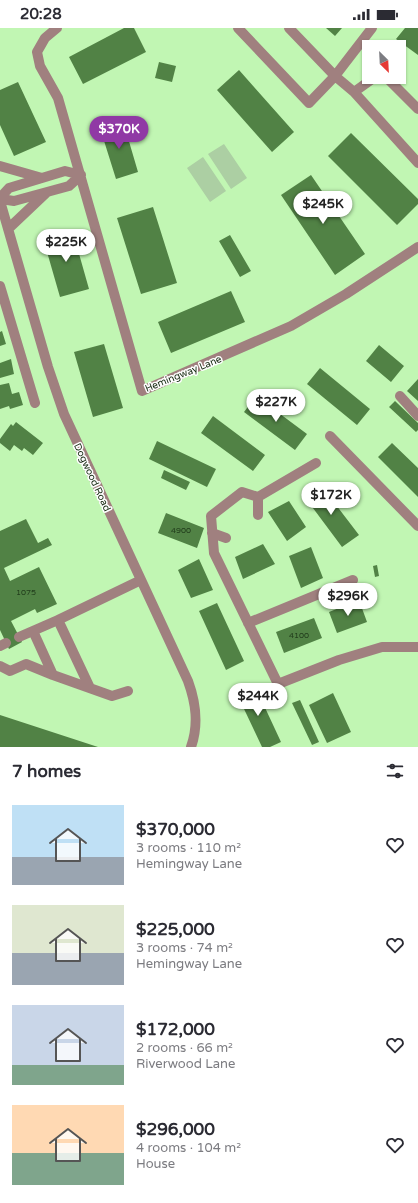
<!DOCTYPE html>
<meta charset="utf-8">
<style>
:root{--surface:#fff;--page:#f7f7f7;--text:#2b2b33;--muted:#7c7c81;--accent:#9039a5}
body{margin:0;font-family:"Varela Round",sans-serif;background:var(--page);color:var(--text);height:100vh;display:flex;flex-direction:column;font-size:15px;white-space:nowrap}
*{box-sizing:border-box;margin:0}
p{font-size:13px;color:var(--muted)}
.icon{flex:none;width:22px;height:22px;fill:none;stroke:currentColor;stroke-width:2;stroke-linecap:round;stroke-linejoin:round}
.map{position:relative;height:719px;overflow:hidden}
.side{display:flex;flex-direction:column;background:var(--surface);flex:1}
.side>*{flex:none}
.needle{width:26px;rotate:156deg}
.controls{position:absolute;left:362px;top:12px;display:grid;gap:8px}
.controls a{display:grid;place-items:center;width:44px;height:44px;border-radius:0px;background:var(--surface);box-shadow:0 1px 3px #0004;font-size:20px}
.price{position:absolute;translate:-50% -34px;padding:0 9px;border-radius:14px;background:#fff;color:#222;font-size:13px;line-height:26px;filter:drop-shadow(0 1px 2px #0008)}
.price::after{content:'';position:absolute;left:50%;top:24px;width:12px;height:9px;margin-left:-6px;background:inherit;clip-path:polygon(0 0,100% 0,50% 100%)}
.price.selected{background:var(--accent);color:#fff}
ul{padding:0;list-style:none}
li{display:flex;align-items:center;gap:12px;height:100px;padding:0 12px}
li span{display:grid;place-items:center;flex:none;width:112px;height:80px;border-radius:0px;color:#555}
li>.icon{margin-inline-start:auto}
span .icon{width:48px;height:48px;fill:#fffc;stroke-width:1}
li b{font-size:17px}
h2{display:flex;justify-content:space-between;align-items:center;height:48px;padding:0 12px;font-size:17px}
.status{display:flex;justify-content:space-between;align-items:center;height:28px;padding:0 20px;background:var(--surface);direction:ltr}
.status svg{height:11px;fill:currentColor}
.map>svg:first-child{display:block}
</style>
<div class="status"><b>20:28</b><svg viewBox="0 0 49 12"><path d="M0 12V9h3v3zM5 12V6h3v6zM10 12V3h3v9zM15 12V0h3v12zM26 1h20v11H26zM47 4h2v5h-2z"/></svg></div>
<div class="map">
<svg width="418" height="719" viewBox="0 0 418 719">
<rect width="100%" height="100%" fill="#c1f6b3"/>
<path fill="#accfa3" d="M224,116L247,150L231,161L208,126Z
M203,129L226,163L210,174L187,140Z"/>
<path fill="#518245" d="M124,0H134L146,24L83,56L69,29Z
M326,0H342L335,8Z
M405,0H418V27L396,11Z
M159,34L176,38L172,54L155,50Z
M239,42L294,104L272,124L217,62Z
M18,54L46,114L14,128L0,97V62Z
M123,93L138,144L116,151L100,100Z
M351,105L418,171V176L397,197L328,128Z
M311,147L365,226L335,247L281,167Z
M153,179L177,255L141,266L117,190Z
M72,201L89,261L60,269L43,210Z
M230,207L251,243L240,249L219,213Z
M231,263L245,294L171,325L158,294Z
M2,303L6,316L0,318V304Z
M104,316L123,380L93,389L74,324Z
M379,317L404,338L391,354L366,333Z
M11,331L14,346L0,350V335Z
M320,340L370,381L357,397L307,356Z
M418,351V373L407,363Z
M9,355L12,366L19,364L23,377L10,381L9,378L0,381V357Z
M256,368L307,406L295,422L244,384Z
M395,373L418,395V402L416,404L389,379Z
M213,388L265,427L253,443L201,405Z
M16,394L43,415L33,427L24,420L22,423L14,417L10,423L0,415V411L11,396L13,398Z
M157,413L216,441L207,459L149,431Z
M392,415L418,440V469L378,429Z
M164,442L190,454L186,462L161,450Z
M320,456L359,507L342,519L304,468Z
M289,473L306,499L287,513L268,484Z
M166,485L204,500L197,520L158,505Z
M26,491L38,515L48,510L52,517L4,540L10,553L39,539L57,576L37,585L35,581L11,593L22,614L9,621L0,602V503Z
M263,516L275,536L243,551L235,529Z
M311,519L323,550L301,560L289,528Z
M199,531L213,562L191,570L178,542Z
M377,537L379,548L375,549L373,538Z
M359,572L367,594L337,605L329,584Z
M217,575L244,633L226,642L199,583Z
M314,590L322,610L284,625L276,604Z
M254,656L281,714L270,719H262L236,664Z
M333,665L351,704L327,715L309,677Z
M300,672L319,714L312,717L292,675Z
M0,687L98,719H0Z"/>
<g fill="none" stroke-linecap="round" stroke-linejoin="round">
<path stroke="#a0807f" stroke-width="10" d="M57,0L45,10L37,24L40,38L58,70L142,363L291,298L346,266L418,219
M238,0L309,75L335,48L372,0
M289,0L335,48L354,64L418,135
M386,49L418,81
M354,64L375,49
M0,138L42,150
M0,170L9,160L65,143L81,147
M0,171L14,173L69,158L81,147
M0,173L48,339L64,386L188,653C196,675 199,696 191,719
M8,201L46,165
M0,258L35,375
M400,368L418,388
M330,408L418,498
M316,435L258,469L242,464L211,488L214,525L278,656L339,632L382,619H418
M258,487V469
M212,505L226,510
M248,595L353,552
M33,603L53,647
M19,609L58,592
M0,618L6,615
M0,638L10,643L26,636L53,647L112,668L128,663
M90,660L58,592L141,552"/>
</g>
<g text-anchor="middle" stroke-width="3" stroke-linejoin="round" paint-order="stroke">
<g font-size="8" fill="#223e1c">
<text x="181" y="505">4900</text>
<text x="26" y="567">1075</text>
<text x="299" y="610">4100</text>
</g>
<g font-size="10" fill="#13270e" stroke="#fff">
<text transform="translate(183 345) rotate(-22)" y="4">Hemingway Lane</text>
<text transform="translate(93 449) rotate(65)" y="4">Dogwood Road</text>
</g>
</g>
</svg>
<div class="controls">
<a><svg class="needle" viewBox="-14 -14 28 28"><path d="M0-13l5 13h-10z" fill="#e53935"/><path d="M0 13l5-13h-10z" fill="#7c7c81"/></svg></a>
</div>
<b class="price selected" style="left:119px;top:122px">$370K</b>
<b class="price" style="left:323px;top:197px">$245K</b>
<b class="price" style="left:66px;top:235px">$225K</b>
<b class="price" style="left:276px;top:395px">$227K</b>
<b class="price" style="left:331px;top:488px">$172K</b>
<b class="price" style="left:348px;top:589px">$296K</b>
<b class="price" style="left:258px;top:689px">$244K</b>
</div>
<section class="side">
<h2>7 homes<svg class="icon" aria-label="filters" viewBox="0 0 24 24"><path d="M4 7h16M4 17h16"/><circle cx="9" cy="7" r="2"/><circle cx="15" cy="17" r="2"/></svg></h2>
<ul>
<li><span style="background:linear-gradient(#bfe0f5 65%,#9aa5b1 0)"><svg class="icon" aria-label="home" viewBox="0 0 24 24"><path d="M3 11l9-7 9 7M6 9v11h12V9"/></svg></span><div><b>$370,000</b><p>3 rooms · 110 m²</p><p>Hemingway Lane</p></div><svg class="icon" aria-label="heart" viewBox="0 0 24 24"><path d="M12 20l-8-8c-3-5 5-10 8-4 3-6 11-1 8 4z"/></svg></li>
<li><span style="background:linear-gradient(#dfe7d0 60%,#9aa5b1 0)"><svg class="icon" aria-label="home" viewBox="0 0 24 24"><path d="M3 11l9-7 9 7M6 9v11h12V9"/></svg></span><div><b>$225,000</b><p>3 rooms · 74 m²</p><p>Hemingway Lane</p></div><svg class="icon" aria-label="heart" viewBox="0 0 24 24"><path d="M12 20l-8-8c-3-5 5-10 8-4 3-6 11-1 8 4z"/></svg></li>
<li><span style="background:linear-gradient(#c9d6e8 75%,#7fa58c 0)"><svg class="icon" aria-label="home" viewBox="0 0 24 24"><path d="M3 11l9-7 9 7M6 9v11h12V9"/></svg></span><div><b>$172,000</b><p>2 rooms · 66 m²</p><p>Riverwood Lane</p></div><svg class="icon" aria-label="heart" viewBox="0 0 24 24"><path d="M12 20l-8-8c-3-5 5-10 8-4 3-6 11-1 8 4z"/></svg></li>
<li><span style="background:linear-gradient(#ffd9b3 60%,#7fa58c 0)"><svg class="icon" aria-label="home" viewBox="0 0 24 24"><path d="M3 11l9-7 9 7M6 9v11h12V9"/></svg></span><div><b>$296,000</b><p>4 rooms · 104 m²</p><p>House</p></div><svg class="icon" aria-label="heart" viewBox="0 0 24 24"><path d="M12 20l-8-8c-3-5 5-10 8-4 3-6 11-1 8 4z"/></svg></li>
</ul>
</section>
